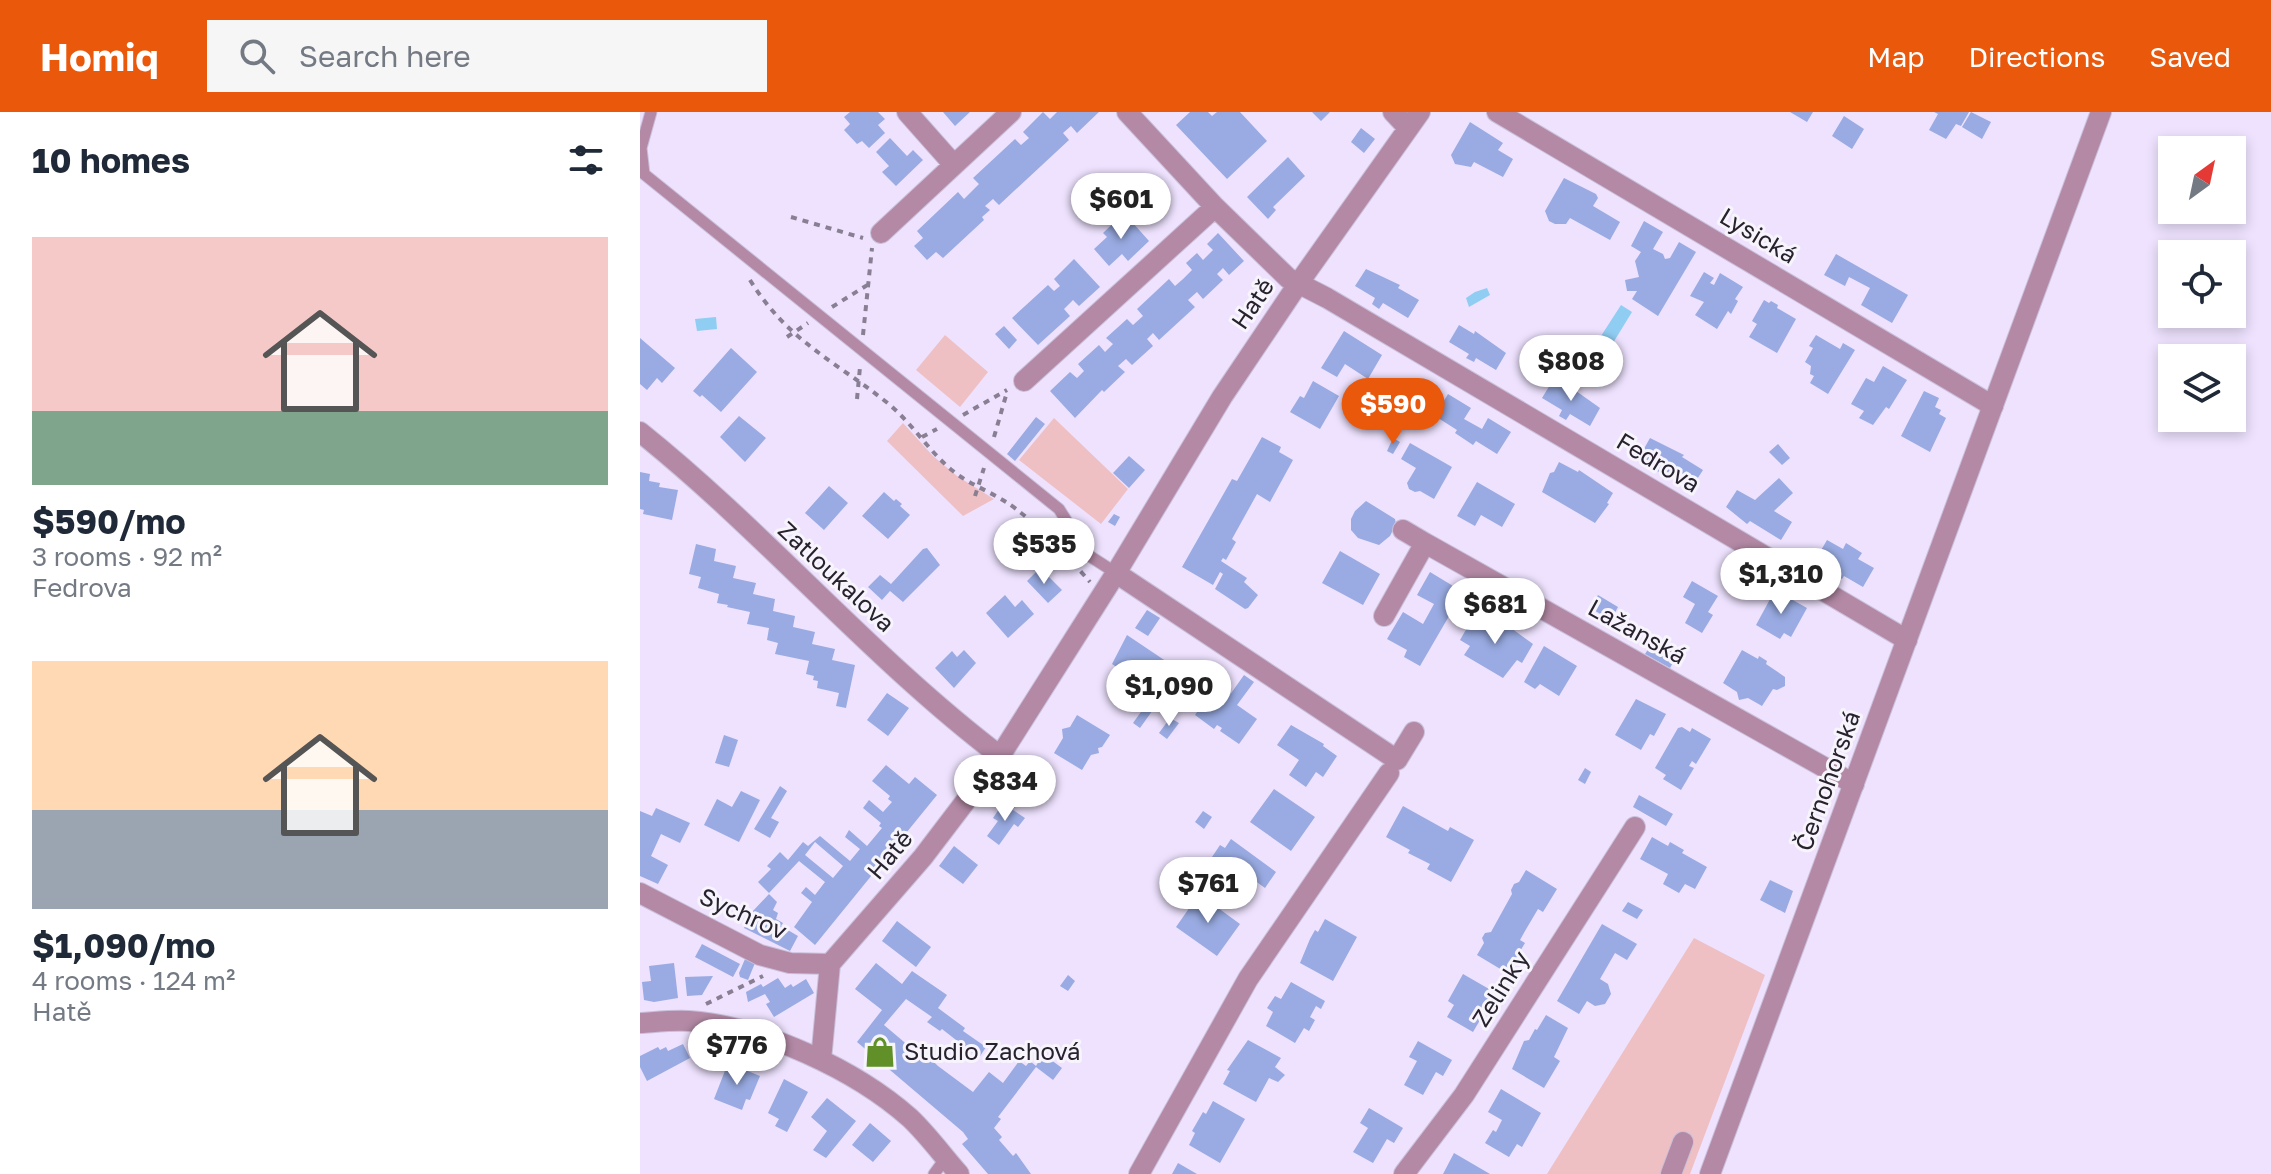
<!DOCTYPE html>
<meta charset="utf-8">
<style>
:root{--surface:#fff;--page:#f6f6f7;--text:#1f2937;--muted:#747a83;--accent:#ea580c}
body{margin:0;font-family:"Golos Text",sans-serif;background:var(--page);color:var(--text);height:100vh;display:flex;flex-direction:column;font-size:30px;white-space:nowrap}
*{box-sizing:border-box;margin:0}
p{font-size:26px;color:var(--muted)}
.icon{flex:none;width:44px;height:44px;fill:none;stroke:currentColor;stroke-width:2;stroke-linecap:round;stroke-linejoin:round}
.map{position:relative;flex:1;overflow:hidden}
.sheet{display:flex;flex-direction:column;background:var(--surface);width:640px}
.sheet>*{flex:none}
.needle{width:52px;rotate:33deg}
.buttons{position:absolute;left:1518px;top:24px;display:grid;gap:16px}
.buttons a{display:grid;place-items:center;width:88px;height:88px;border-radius:0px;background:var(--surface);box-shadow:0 4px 12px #0003;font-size:40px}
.price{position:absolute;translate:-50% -68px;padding:0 18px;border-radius:28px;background:#fff;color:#222;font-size:26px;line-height:52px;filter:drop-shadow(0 2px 4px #0008)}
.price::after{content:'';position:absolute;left:50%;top:48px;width:24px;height:18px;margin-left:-12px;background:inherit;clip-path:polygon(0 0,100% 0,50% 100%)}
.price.on{background:var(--accent);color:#fff}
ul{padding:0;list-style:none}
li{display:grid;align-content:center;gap:16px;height:424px;padding:0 32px}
li span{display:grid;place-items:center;height:248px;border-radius:0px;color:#555}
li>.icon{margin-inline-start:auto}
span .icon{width:144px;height:144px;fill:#fffc;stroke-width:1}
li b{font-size:34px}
h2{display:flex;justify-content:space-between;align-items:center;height:96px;padding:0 32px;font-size:34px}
header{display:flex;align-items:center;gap:48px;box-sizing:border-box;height:112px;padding:0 40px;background:var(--accent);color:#fff}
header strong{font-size:38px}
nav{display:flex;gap:44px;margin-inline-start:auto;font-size:28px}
.search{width:560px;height:72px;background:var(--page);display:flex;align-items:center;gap:20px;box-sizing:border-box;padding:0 28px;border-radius:0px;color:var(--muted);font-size:30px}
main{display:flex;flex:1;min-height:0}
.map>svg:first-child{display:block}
</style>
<header>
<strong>Homiq</strong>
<div class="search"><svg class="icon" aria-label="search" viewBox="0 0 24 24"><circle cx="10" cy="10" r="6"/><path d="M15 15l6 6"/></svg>Search here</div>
<nav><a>Map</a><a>Directions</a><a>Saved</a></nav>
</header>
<main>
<section class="sheet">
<h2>10 homes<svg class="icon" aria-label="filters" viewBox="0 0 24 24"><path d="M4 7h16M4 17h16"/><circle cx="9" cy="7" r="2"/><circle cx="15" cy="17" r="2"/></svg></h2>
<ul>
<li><span style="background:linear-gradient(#f6c9c9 70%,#7fa58c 0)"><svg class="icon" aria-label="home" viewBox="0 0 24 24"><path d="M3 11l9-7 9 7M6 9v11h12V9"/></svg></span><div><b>$590/mo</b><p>3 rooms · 92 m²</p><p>Fedrova</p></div></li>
<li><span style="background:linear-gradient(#ffd9b3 60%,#9aa5b1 0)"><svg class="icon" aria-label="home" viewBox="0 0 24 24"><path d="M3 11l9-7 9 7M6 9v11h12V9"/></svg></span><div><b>$1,090/mo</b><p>4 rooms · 124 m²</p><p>Hatě</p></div></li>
</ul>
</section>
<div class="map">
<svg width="1631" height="1062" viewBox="0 0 1631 1062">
<rect width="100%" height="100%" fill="#eee2fe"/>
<path fill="#efc0c3" d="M305,223L348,260L320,295L276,258Z
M414,306L488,377L461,412L379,348Z
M263,311L293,344L317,364L354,387L323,404L247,329Z
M1054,826L1125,863L1050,1062H907Z"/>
<path fill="#8fcdf2" d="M847,176L850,183L829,195L826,186L835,180Z
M981,193L992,200L973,231L961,224Z
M76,205L77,217L57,219L55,207Z"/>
<path fill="#99abe2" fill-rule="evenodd" d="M210,0H238L245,7L238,13L245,21L229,36L222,29L217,32L204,18L210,12L204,5Z
M303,0H330L315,14Z
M403,0L410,7L417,0H459L437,21L431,14L423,21L429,28L359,93L353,87L345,94L350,98L342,105L344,108L303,146L296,140L287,148L274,134L283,126L277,119L318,80L324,87L339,72L333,66L375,27L381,33L389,26L383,20Z
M550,0H568L572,4L577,0H600L627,29L587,67L536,13Z
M672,0H690L681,9Z
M1150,0H1173L1167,10Z
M1294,0H1329L1321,14L1316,12L1306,27L1289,18L1298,2Z
M1331,0L1351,10L1342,27L1322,15Z
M1204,4L1224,17L1212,37L1192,24Z
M830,10L863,31L858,38L873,47L863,65L834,50L831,55L815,52L811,43Z
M721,16L735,27L724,41L711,30Z
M250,26L267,44L273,38L283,48L256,74L242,60L249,54L236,40Z
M648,45L665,64L633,95L636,98L628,107L607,85Z
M924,66L956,82L958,86L953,94L980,110L970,128L930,106L926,112H915L909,109L905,99Z
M484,101L509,129L488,149L482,142L469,154L454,137L467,125L463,121Z
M1004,109L1023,120L1013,137L1023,142L1025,147L1030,146L1039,130L1056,140L1018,204L992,187L997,179H987L985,168L999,165L995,149L1001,140L991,134Z
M578,121L604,149L589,163L583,156L577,162L583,168L563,187L557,180L548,188L555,195L519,228L513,221L507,227L513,234L492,253L486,247L478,254L485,260L464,280L462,278L435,306L410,279L430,260L437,266L444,259L438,252L459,233L465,240L473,232L466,226L487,207L493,213L503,204L497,197L529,167L535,174L543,167L552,158L546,151L557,141L563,148L573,138L567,132Z
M1196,142L1268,183L1252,211L1221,193L1230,176L1209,165L1205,174L1184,163Z
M434,147L460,175L439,194L433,188L424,197L430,204L398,233L372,206L408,173L414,179L420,174L414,167Z
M726,157L760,173L758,176L779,188L768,206L743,191L739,197L732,192L735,186L715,174Z
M1064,160L1074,166L1070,171L1074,173L1080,161L1103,175L1095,187L1098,189L1091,202L1088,199L1077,217L1055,203L1064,190L1050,184Z
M1124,188L1129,191L1131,189L1138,193L1137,196L1156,207L1137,241L1109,225L1117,212L1112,209Z
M819,213L834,222L835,219L866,241L856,258L836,246L834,250L826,246L829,242L809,230Z
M364,214L377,228L369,237L355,222Z
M704,219L742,243L728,267L705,252L697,265L681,256Z
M1176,223L1200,237L1203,231L1215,238L1188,282L1170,271L1174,264L1170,262L1171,254L1165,250L1173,236L1169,234Z
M0,226L35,256L22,271L17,266L7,278L0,272Z
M91,236L117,260L81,300L62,283L60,285L53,279Z
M1243,254L1267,268L1249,297L1246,295L1233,313L1219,306L1224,299L1211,292L1226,266L1234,270Z
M913,268L928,277L929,274L960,296L950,314L930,302L926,308L919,304L922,298L902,286Z
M673,269L699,284L680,317L650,300L660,284L664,286Z
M1284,279L1299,286L1295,295L1301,298L1299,302L1306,306L1290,340L1261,324Z
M808,282L831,296L824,307L842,317L848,306L871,320L857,342L836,329L833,333L815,321L817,318L795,304Z
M99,304L126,326L105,350L80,325Z
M396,305L405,312L375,349L367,342Z
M622,325L641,335L639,340L653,348L630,390L617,382L592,427L596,430L586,448L583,446L581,449L607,466L604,470L618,483L608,496L605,497L575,477L583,462L580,460L573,473L542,455L592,367L597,369Z
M753,326L760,330L753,342L747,339Z
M1010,326L1044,343L1042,345L1063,358L1052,375L1027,360L1025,364L1017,359L1020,356L1000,344Z
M770,331L812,355L794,387L780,379L775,380L769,377L767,371L776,356L761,347Z
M1138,332L1150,346L1142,353L1129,340Z
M489,344L505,358L489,376L473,361Z
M919,350L938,360L939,358L973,381L967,391L969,392L955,411L902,380L910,361L914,360Z
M0,360L10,362L9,369L20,371L19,375L38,378L32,408L3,402L4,398L0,397Z
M1139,366L1153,381L1134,399L1152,410L1141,428L1110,409L1107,412L1086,395L1097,378L1115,388Z
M837,370L875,392L862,415L841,403L835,414L817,404Z
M189,374L208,391L184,418L165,401Z
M244,380L254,389L256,387L262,392L260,394L270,403L248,427L222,404Z
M726,389L755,407L756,412L750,424L739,433L718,426L711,418V407L715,399Z
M474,402L480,405L475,414L468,410Z
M1187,428L1203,437L1206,431L1222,441L1218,447L1234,456L1223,475L1204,464L1202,467L1193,462L1194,458L1176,447Z
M56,432L76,437L74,449L96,454L93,466L116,471L113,482L135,487L133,499L155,504L153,515L175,520L172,532L195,537L192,548L215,553L206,596L196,594L199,581L177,576L178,569L173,568L174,564L166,562L169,549L135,542L138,531L127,528L129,516L107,512L110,500L87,495L88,493L77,491L79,482L58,476L61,465L49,462Z
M287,436L300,453L263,490L250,479L242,488L228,475L240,463L251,472L283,437Z
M700,439L740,462L723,493L682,471Z
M400,456L422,478L408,491L387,469Z
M790,460L823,480L780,554L764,545L767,538L747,527L763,500L783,512L794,492L777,483Z
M1052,469L1078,484L1068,500L1073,503L1062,521L1045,511L1055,492L1043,485Z
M1135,478L1167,496L1151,525L1144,521L1140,527L1116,513Z
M365,483L375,495L382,488L394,502L368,526L346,501Z
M958,483L978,495L971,508L950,496Z
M507,498L520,506L508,524L495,516Z
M835,502L852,513L854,509L865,516L867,513L893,532L882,551L877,548L863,566L824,543L830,534L820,528Z
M487,523L557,570L543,590L518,572L513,579L472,552Z
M1014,528L1039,540L1030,556L1005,542Z
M904,534L937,554L919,584L900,572L895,577L884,570Z
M324,538L336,551L314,576L295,556L312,539L317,545Z
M1102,538L1118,547L1119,544L1127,549L1126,552L1145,565V574L1137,578L1133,577L1122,594L1108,586L1099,588L1097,580L1083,571Z
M604,563L614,570L597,593L617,607L599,632L580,619L582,616L577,613L574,617L555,603L573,576L587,587Z
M247,581L269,596L248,624L227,608Z
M996,587L1026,602L1014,624L1010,622L1001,638L975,623Z
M508,590L515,595L500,616L493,611Z
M437,603L470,623L462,635L458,636L459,641L451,643L442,658L414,641L423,626L422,617L430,615Z
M530,606L539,611L527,627L519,621Z
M651,613L684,632L683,634L697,644L683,665L676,660L666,675L649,663L659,648L637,633Z
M1042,615L1050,620L1052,616L1071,627L1056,652L1052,649L1049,654L1054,656L1041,678L1023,667L1026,663L1015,656L1038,616Z
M84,623L98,628L89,655L75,651Z
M246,653L269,672L275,665L297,683L175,833L154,815L172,790L161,781L166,775L175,783L185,770L159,749L129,781L118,770L131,757L127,754L140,740L148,748L163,730L168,734L180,724L210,749L220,737L205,725L209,718L227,734L242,716L239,714L241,711L223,696L229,688L243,700L252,690L248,687L250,684L232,669ZM175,730L203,754L193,766L165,743Z
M945,656L951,660L945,672L938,668Z
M140,674L147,679L131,706L139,710L130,726L114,717Z
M634,677L675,705L651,739L610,710Z
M101,679L120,688L99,730L64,713L77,687L92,695Z
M999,683L1033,702L1026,714L993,695Z
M369,690L375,695L373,698L385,706L378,715L374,712L359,733L347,724L358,709L353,706L363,691L367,694Z
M763,694L808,719L810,715L834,728L811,770L787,757L790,752L768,741L770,738L746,725Z
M16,696L50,711L40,731L21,722L11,744L28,753L18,772L0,764V699L12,704Z
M563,699L572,705L564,717L555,710Z
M1012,725L1028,734L1030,730L1044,738L1042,741L1067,755L1055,777L1045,772L1039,781L1023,772L1028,762L1000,747Z
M591,727L636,760L625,776L604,761L593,777L568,760L574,751L570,748L580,733L585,736Z
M314,734L338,753L323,772L299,754Z
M886,758L917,777L903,800L898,797L885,819L880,828L885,831L867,861L837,843L844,831L842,826L845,821L851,820L872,782L871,778L874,772L879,770Z
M1130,768L1153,779L1145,801L1120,788Z
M129,782L137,790L133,798L138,801L136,807L143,811L141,814L158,824L150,839L104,816L112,800Z
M559,782L600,812L577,844L536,815Z
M988,790L1003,798L997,807L982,799Z
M685,807L717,825L693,869L660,851L670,827L675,818L678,820Z
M257,809L291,835L276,855L242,829Z
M962,812L997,832L987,848L975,841L960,867L968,872L971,882L965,892L955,894L947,889L939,902L917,889Z
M62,832L100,852L93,865L55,845Z
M105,847L115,851L108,868L100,865L99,861Z
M34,851L38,886L14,890L4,888L2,870L11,869L9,854Z
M236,851L262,872L272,859L307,883L298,896L325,916L323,919L346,935L339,946L302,917L300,919L287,910L292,905L266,887L244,913L270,935L274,931L298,954L333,980L349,960L363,971L379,949L386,954L390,949L396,954L403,942L422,956L413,968L396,955L358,1005L361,1007L354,1016L362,1025L359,1028L373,1044L376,1041L391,1062H348L322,1032L328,1027L323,1020L217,930L242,898L215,877Z
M823,862L856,881L833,920L807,905L814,893L808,889Z
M428,863L435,869L428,879L420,874Z
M73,864L62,883L47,884L45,865Z
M138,866L145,876L151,872L153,875L166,867L174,881L134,905L126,892L130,890L125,882L108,890L106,880L121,872L123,875Z
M651,870L685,889L681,897L676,894L670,905L675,908L669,919L664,916L655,931L626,914L633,900L627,896L635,884L641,887Z
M906,903L928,916L914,945L920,949L904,976L872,957L884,929L889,928L895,917L897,918Z
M608,928L641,946L635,955L645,963L638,970L629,966L616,990L583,972L590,959L587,958Z
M778,929L812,948L803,964L796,960L783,983L764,973L777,949L769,945Z
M43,932L50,946L7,969L0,955V944L18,935L20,938L26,935L28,939Z
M88,951L120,964L110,988L106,987L102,998L74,987Z
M144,967L168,980L147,1020L135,1014L139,1007L128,1001Z
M861,977L901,1001L882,1035L877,1032L869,1045L845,1031L853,1018L856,1020L862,1008L848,1000Z
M187,986L216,1009L186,1046L173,1038L187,1019L171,1005Z
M573,989L605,1007L580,1051L549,1033L555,1021L552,1019L563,1000L566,1002Z
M729,996L763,1016L754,1031L747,1027L733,1051L713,1040L728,1016L720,1011Z
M230,1011L251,1029L233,1050L212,1033Z
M814,1041L850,1062H803Z
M538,1051L557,1062H532Z"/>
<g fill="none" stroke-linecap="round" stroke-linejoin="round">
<defs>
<path id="service" d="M11,0L1,36L4,62L419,397L448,443L476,461
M294,1062L305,1047"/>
<path id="minor" d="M267,0L314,53
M487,0L575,95L648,166L687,186L1267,528
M753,0L768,16
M857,0L1353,294
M241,121L371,0
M384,269L575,95
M0,320C126,421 231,546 360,644
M763,418L785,431
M476,461L757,648L774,620
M744,504L785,431L1214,672
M0,781L120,843L150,851L190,852
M0,911C16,910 33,908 49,909C122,914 216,958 270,1006C288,1023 303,1044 319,1062
M181,948L190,852L283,745L360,644L476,461L582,285L658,172L780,0
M499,1062L608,867L749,661
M764,1062L824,983L995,715
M1031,1062L1043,1030"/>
<path id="tertiary" d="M1070,1062L1461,0"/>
</defs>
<use href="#service" stroke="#cabfd9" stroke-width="13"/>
<use href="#minor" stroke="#cabfd9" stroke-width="22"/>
<use href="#tertiary" stroke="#cabfd9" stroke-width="22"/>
<path stroke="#887f93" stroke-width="4" stroke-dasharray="6 6" stroke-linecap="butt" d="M151,105L223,126
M110,168C147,228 193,248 245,289C272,310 288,339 313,359C329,372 349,379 366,390C392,406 430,447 450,470
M192,195L229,172
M223,223L232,136
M147,225L168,211
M217,287L220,255
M323,303L367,278
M282,325L297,317
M354,325L367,280
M335,384L344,356
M391,425L415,416
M66,892L123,864"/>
<use href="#service" stroke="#b389a5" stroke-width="11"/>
<use href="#minor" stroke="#b389a5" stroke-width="20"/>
<use href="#tertiary" stroke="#b389a5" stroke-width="20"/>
</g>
<defs>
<symbol id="shop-bare" viewBox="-9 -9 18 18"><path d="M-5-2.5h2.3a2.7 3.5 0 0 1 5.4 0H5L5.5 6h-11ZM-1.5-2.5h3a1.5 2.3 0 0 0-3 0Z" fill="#609027" stroke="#f7f4fb" stroke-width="2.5" paint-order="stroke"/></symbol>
</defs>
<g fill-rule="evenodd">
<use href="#shop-bare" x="218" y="918" width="44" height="44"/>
</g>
<g text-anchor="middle" stroke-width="6" stroke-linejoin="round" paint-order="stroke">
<g font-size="24" fill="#27222e" stroke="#f7f4fb">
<text transform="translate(1118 124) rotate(31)" y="8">Lysická</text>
<text transform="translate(613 192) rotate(-56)" y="8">Hatě</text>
<text transform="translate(1018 351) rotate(31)" y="8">Fedrova</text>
<text transform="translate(196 465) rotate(43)" y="8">Zatloukalova</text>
<text transform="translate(997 520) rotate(29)" y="8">Lažanská</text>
<text transform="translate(1188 669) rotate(-70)" y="8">Černohorská</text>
<text transform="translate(250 743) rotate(-50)" y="8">Hatě</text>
<text transform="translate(103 802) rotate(24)" y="8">Sychrov</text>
<text transform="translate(861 877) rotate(-58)" y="8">Zelinky</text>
</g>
<g font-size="24" fill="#27222e" stroke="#f7f4fb" text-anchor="start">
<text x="264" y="948">Studio Zachová</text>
</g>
</g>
</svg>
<div class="buttons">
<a><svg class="needle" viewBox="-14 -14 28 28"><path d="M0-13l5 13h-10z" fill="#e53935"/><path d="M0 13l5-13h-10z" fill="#747a83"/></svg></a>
<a><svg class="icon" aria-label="locate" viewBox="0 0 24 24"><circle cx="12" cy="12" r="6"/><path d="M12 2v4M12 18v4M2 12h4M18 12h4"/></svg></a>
<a><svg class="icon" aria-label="layers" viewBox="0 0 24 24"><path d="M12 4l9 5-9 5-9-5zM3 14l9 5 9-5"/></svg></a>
</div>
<b class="price" style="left:481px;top:129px">$601</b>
<b class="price" style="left:931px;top:291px">$808</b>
<b class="price on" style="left:753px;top:334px">$590</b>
<b class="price" style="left:404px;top:474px">$535</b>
<b class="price" style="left:1141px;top:504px">$1,310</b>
<b class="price" style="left:855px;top:534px">$681</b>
<b class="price" style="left:529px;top:616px">$1,090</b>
<b class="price" style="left:365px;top:711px">$834</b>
<b class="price" style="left:568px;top:813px">$761</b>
<b class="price" style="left:97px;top:975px">$776</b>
</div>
</main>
